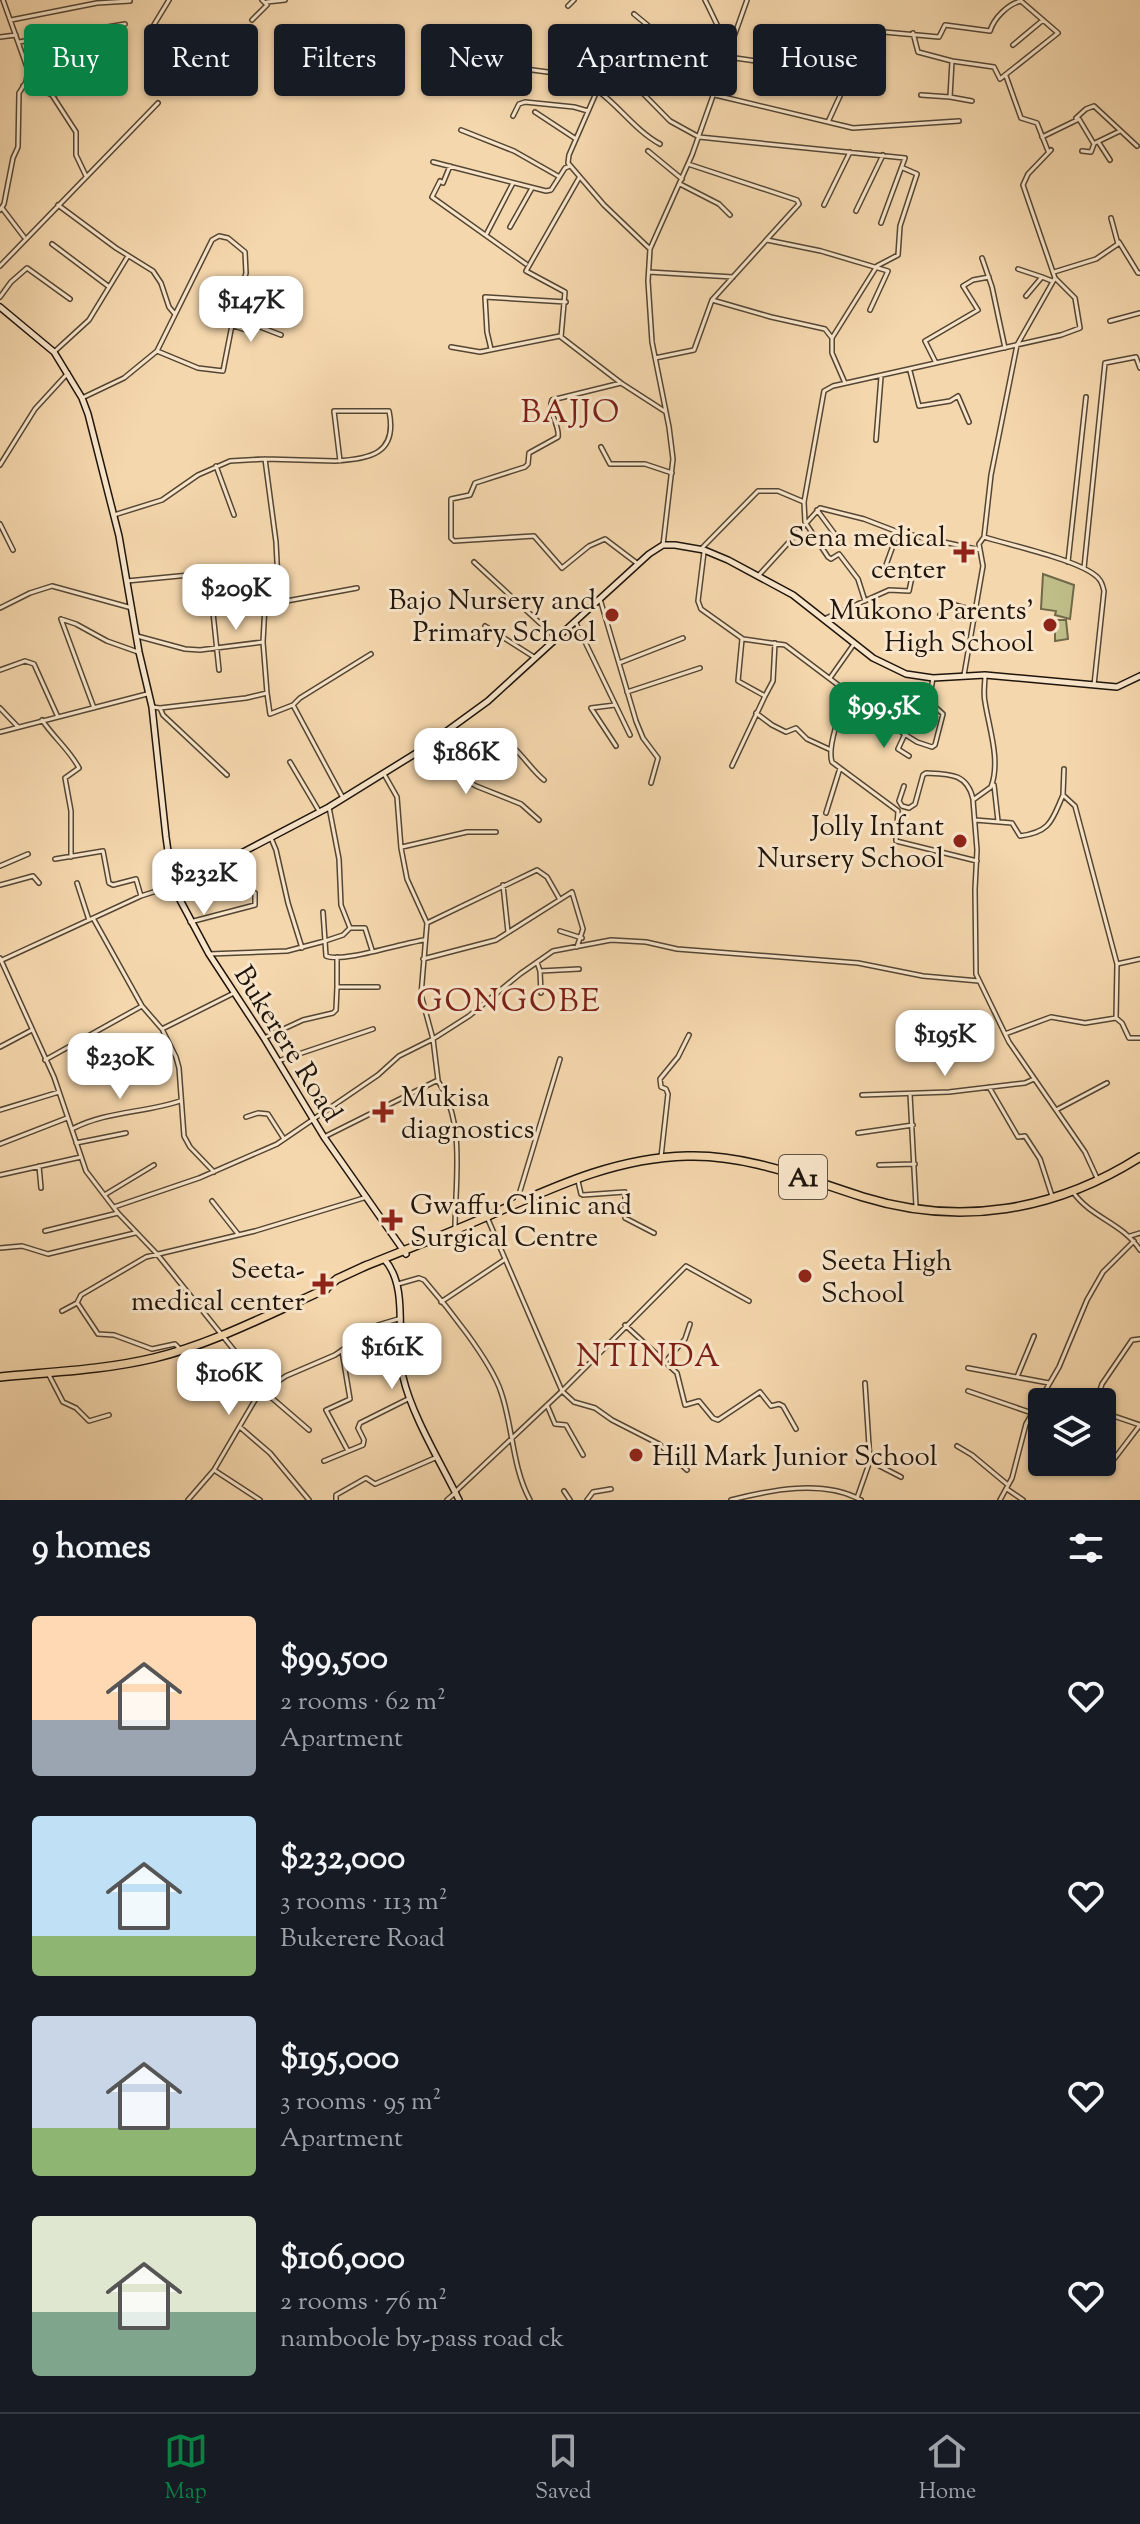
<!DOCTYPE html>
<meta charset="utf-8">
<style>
:root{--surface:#171b24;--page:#242831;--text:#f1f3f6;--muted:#9ea1a6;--line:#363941;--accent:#0b8043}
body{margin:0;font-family:"Sorts Mill Goudy",serif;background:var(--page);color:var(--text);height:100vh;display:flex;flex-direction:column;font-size:30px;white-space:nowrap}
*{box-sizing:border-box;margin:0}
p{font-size:26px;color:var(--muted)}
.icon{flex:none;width:44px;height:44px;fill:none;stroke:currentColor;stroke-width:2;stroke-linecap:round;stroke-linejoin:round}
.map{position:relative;height:1500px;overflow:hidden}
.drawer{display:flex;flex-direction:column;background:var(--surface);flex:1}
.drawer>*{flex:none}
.guide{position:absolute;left:24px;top:24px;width:1092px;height:72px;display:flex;gap:16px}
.tools{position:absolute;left:1028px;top:1388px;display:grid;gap:16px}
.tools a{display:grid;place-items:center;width:88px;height:88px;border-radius:8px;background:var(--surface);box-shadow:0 2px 6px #0004;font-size:40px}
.price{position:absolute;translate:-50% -68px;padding:0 18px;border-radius:16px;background:#fff;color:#222;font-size:26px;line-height:52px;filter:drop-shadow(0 2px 4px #0008)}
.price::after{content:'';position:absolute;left:50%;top:48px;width:24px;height:18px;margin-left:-12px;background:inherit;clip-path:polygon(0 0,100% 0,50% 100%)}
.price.selected{background:var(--accent);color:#fff}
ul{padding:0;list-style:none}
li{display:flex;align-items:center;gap:24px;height:200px;padding:0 32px}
li span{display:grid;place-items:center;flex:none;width:224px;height:160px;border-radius:8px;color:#555}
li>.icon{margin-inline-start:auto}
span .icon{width:96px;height:96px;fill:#fffc;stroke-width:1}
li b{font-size:34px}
h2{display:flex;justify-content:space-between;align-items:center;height:96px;padding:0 32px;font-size:34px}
.pill{padding:0 28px;border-radius:8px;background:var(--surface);box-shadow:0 2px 6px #0004;font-size:28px;line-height:72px}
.pill.selected{background:var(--accent);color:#fff}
.menu{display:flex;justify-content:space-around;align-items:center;height:112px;border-top:2px solid var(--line);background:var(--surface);font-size:22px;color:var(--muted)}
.menu a{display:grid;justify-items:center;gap:4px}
.menu .selected{color:var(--accent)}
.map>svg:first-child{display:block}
</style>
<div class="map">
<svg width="1140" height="1500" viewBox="0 0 1140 1500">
<rect width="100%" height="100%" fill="#f5d7ad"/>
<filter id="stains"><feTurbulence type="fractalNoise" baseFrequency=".0025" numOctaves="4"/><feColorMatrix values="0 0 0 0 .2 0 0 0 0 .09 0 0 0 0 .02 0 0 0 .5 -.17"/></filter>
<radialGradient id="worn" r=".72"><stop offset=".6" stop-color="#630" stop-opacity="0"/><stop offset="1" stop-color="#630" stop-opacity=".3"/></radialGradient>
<path fill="#bfbd88" stroke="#6f694a" stroke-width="2" d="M1043,574L1074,585L1070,619L1055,615L1056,611L1041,609Z
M1055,620H1066L1068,639L1055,641Z"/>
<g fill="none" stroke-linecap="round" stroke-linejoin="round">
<defs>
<path id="street" d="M705,0C714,17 720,34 731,49
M267,2L285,0
M568,6L574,0
M634,14L719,84
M11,20L97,3L130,1
M252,20L267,5L262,0
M149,33L169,0
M812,33L819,41L827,37L864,36L873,31L939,37L945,25L990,31C994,18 1008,4 1021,1L1058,33L1000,79L994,67L952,61L918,52L913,33
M0,37L16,35
M19,42L125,24
M1013,45L1043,20
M457,54C503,71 551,69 598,81L600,84L569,155L568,163L604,205L650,249
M728,57L756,61L811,56L818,51L819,41
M25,61L62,52
M952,61L950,97L972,101
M615,65L670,121L699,137L905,158L881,223
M1006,76L1021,118L1037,123L1048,151
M23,86L35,87L52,95L83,85L107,66L119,65
M597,90C619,106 636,131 660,144
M52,95L76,132V155L86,176
M715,95L853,128L959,121
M921,95L950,97
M535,112L576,139
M513,116L519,104L525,102L574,107L588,111
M1076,118L1086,109L1094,106L1137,146
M828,122L868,35
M461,130L514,151L558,176
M1042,137L1079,119L1094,144L1091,152L1082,151
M1095,143L1120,131
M1099,143L1110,160
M648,151L682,179
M433,162L546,191L551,190L565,168L570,166
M450,166L443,183L440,181L432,197L526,264
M579,178L526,271L565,292L561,337L621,383L666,412
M680,184L719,204L730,215
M58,205L116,248L153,271L161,283L169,307L174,313
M824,205L850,152
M2,208L24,237
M0,210L4,204L13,158L18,147L19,93L26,82L28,70L3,0
M856,211L883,155
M510,227L532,188
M487,233L513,183
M767,240L821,251L888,271L870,310
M1119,242L1138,273H1140
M52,244L108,286
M982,258L992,287L1005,348
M0,266L158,103
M1018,269L1042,277
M649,272L733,277
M1054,272L1096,259L1118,244L1111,218
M1026,296L1042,277L1052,281
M0,297L11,282L27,268L70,299
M712,300L771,317L825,329L832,338
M1110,321L1140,313
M231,325L249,331L255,325L281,335
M451,347L480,352L560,336
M491,349L487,332L485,297L566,302
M54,352L89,320L128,256
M655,358L694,350L712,300L799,204L797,200L688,164
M936,363L925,341L978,310L963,286L973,280L989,277
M910,371L919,406L950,401L958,396L969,422
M621,383L552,400C547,413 560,424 558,437L529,453L528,464L525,467L475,483L470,495L451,499V538L454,541L534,536L562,568L589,546L605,539L638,564
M845,383L832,353V338L877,266L898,255L900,226L917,174L903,168
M82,398L124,378L157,351L212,240L219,236L228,238L245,252L246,273L233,320L223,371L198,368L157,351
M876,440L881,377
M601,447L610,464H645L672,473
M265,459L276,542L279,602
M0,465L35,409L68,373
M216,466L234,515
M817,510L834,533
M114,515L162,500L198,475L230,461L265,459L335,461C370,459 398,454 389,411H334L340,461
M0,524L13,550
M984,537C1009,545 1085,561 1099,579C1102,582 1103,587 1104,591L1094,685
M663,545L673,459L669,427L652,342L648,281L650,249L692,155L747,0
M701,549L758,491H778L804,502
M704,552L698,601L701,609L743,639L785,645L898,730L917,742L932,747L935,745L943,714L929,701L933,678
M474,562L555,637
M1068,562L1086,397
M1084,568L1105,363L1136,357L1140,368
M759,575L820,508L864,519L898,532L980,550
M127,581L200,574
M600,599L636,721L643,738L658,758L651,783
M865,601L858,579L839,554L831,559L828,557L805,522L804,502L824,391L833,386L1061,335L1080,328L1075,298L1055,278L1023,185L1028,174L1051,150
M212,603L219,670
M0,608L30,593L52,586L132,608
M940,615L948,603L976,611
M61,619L94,708
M61,619L76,624L107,641L138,652
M824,619L889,590L909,591L912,577L890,569L886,565L898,532
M575,621L630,735
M485,626L534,657
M137,636L185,649L200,650L263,642L267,693
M263,642L265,605L357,588
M619,663L683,638
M0,670L25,661L34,664L57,715
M964,675L983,566L979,544L984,537L991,475L1017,345L1055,278
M985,675C985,684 983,693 985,702C989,728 1001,761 991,787L973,800L977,850L975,889L976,974L1009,1042L1085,1152L1097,1178
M830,678L854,644
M845,691L847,697C840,712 827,747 832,762L898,811L896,841L977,861
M627,692L700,668
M765,696L773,681L775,643
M293,705L300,698L371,654
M615,705L591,708L616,746
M152,707L160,708L163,715L227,775
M0,708L18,727
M160,708L246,698L267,693L270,714L293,705L343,798
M756,713L772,725L786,732L796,728L807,739L831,750
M42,720C54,738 69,749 79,768L65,778L71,811V857
M0,732L147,694
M905,734L898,749L909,756
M418,752L430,766L439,765L476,786L521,804L539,820
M290,762L319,811
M439,765L484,743L500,739C518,746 529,768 544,780
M732,766L765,696L738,681L742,639
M1064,769L1063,795L1075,806L1117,964L1116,1018L1122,1023L1129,1038H1140
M994,785L998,821
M904,786L899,801L902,806L909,808L915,804L923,775L926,773C949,774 967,773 973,799
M329,807L339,859L341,905L350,928L343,935L325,941L326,956C343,963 402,943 424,940
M826,813L840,768
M975,820L1012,823L1020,836C1051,832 1052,820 1063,795
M271,838L276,850L288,903L302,948
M402,847L467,832H496
M55,859L103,851L109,883L113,885L136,879L141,896
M0,866L28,854
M77,883L89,920
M0,885L33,876L39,883
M503,885L508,932
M93,918L142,1006L162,1029L234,993
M190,922L255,905V893
M427,923L537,870L547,877L559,898
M350,928H365L372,950
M560,931L582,938
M209,954L287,951L325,941L323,912
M0,958L54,1077L86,1171L118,1213L157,1254L254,1375L258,1395L214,1470L188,1500
M423,959L496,940L572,892L583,929L577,947
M0,961L141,896L175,885
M537,962L540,971L541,993
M1117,964L1140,959
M540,971L579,969
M337,986V957
M163,1031L176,1057L179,1068L184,1136L190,1147L214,1172
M1005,1034L1051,1017L1085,1023L1116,1018
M264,1038L303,1020L333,1013L336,1010L337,987H378
M0,1047L32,1030
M45,1060L142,1006
M278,1061L373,1029
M438,1081C466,1124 455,1180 455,1229
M989,1087L1018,1137L1025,1136L1040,1159L1052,1196
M910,1094L916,1206
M862,1095L949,1092L1025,1083L1034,1079
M0,1110L59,1092
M1056,1110L1107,1083
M246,1117L258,1113L268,1114L284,1139
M72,1129C106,1111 145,1113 180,1101
M858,1133L913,1125
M324,1137L438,1080L433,1039L421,995L427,923L407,879L401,848L397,797L384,774
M76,1143L126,1133
M0,1144L67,1118
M661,1157L668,1094L666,1089L661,1087L660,1079L678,1057L689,1035
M879,1165L915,1164
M39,1166L41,1188
M0,1175L81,1157
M578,1181L581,1194L583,1195L625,1192V1218L654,1233
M1073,1192C1091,1218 1123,1223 1140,1250
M106,1194L154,1165
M212,1201L238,1234
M517,1201L560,1059
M114,1207L199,1178L277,1144L378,1075L399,1056L433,1039L469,1016L520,974L553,951L611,940L646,942L677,949L858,963L923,976L979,981
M487,1217L562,1391L574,1402L595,1408L612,1420L659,1444L687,1470
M45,1231L118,1213
M1130,1236L1140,1233
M0,1248L22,1246L48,1254L135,1233
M398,1284L419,1278L424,1280C446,1305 491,1361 501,1392C513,1427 512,1467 530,1500
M441,1302L504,1260
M78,1304L98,1334L114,1335L152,1349L175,1344L180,1349
M62,1311L77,1303L81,1295L146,1257L255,1231L367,1197
M625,1325L677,1373L685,1405L699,1401L713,1418L718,1420L760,1392L771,1406L779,1404L783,1406L796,1429
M342,1351L350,1399L326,1410L348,1451
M666,1361L685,1339L690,1324
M968,1368L1049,1383
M49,1375L63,1402L76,1408L89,1421L109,1415
M1017,1377L1034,1336
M968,1391L1032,1413
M265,1392L309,1430
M258,1395L286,1376L335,1355L378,1325L398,1319
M1096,1402L1102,1384L1132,1340L1140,1339
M547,1405L555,1424L566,1425L583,1455
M1102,1412L1140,1425
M241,1428L270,1453L309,1500
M957,1446L972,1455L1008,1485
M324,1461L363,1445L364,1440L358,1428L360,1423L410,1398
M870,1461L901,1477
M1074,1462H1075
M1095,1462L1101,1473L1105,1471L1140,1425
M214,1470L260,1500
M1007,1489L1023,1500
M564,1491L570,1500
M455,1492L562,1391L686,1266L749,1301
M857,1498L870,1461L865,1383
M336,1500V1495L366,1478L375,1484L435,1458
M447,1500L455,1493
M587,1500L593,1492L611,1489
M731,1500C770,1490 823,1479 861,1500
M1000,1500L1012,1478L1026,1424L1059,1367L1087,1300L1103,1272L1134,1241"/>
<path id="secondary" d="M0,307L54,352L82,398L88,414L119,536L139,652L152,707L166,837L171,873L179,898L209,954L264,1038L324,1137L406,1254
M175,885L186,882L329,807L418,752L488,701L649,554L663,545H675L704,550L728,560L793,595L873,658L906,674L933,678L985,675L1117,687L1140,676
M384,1259C410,1287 395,1340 403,1377C412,1416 441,1463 459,1500"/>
<path id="highway" d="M324,1290L337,1279L363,1267C402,1251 442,1236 481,1219C548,1190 611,1158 687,1156C748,1154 806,1179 863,1197C960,1227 1055,1211 1140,1157
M0,1377C51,1372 104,1370 154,1358C213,1344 271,1313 326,1289"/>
</defs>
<use href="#street" stroke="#544634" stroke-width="6"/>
<use href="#secondary" stroke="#1f150c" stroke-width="8"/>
<use href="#highway" stroke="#1f150c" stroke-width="10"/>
<use href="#street" stroke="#f8e5ca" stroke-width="3"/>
<use href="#secondary" stroke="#f8e5ca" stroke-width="5"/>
<use href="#highway" stroke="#f5d7ad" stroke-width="7"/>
</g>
<g fill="#8f2418" stroke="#f8e5ca" stroke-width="3">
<path d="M960 540h8v8h8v8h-8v8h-8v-8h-8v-8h8z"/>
<circle cx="612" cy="615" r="8"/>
<circle cx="1050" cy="625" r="8"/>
<circle cx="960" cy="841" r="8"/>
<path d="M379 1100h8v8h8v8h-8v8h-8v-8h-8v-8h8z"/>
<path d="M388 1208h8v8h8v8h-8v8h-8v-8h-8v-8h8z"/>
<circle cx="805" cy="1276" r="8"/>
<path d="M319 1272h8v8h8v8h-8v8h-8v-8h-8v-8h8z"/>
<circle cx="636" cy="1455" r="8"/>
</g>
<g text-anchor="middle" stroke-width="6" stroke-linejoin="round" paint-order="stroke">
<rect fill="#f8e5ca" stroke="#605345" stroke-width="2" x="779" y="1155" width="48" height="44" rx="6"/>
<g font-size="26" font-weight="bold" fill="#1f150c">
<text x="803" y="1186">A1</text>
</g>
<g font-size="28" fill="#1f150c" stroke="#f8e5ca" text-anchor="end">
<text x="946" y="546">Sena medical<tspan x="946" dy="32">center</tspan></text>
<text x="596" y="609">Bajo Nursery and<tspan x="596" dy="32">Primary School</tspan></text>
<text x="1034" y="619">Mukono Parents'<tspan x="1034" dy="32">High School</tspan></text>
<text x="944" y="835">Jolly Infant<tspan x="944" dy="32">Nursery School</tspan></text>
<text x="401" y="1106" text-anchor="start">Mukisa<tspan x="401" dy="32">diagnostics</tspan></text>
<text x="410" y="1214" text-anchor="start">Gwaffu Clinic and<tspan x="410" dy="32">Surgical Centre</tspan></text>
<text x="821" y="1270" text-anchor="start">Seeta High<tspan x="821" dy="32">School</tspan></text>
<text x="305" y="1278">Seeta-<tspan x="305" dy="32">medical center</tspan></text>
<text x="652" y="1465" text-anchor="start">Hill Mark Junior School</text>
</g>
<g font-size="28" fill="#1f150c" stroke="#f8e5ca">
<text transform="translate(289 1043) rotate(58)" y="10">Bukerere Road</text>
</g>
<g font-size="32" letter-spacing="2" fill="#7a1f14" stroke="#f8e5ca">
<text x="571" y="422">BAJJO</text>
<text x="509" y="1011">GONGOBE</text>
<text x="649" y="1366">NTINDA</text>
</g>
</g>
<rect width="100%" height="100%" filter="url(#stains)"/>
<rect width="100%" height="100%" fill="url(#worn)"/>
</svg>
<div class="tools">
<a><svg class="icon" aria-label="layers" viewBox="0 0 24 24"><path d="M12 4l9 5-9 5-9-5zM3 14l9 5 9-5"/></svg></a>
</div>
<b class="price" style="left:251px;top:344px">$147K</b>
<b class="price" style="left:236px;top:632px">$209K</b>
<b class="price selected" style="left:884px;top:750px">$99.5K</b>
<b class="price" style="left:466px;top:796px">$186K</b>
<b class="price" style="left:204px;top:917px">$232K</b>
<b class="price" style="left:945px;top:1078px">$195K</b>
<b class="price" style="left:120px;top:1101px">$230K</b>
<b class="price" style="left:392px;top:1391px">$161K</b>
<b class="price" style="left:229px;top:1417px">$106K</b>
<div class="guide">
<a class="pill selected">Buy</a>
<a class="pill">Rent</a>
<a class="pill">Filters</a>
<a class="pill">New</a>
<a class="pill">Apartment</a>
<a class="pill">House</a>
</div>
</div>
<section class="drawer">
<h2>9 homes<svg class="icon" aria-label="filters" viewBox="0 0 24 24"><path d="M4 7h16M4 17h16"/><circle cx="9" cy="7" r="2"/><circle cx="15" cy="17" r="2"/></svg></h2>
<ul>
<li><span style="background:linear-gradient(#ffd9b3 65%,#9aa5b1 0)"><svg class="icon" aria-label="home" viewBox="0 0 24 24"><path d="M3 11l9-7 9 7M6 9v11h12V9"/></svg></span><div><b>$99,500</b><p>2 rooms · 62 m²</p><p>Apartment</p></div><svg class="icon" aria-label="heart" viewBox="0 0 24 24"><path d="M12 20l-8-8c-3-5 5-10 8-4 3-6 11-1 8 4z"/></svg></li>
<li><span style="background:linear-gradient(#bfe0f5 75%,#8fb573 0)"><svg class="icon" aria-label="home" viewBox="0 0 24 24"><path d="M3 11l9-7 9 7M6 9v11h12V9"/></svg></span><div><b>$232,000</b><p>3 rooms · 113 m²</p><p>Bukerere Road</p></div><svg class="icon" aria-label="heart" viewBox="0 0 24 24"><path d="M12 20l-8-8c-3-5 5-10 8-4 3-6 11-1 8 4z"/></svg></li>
<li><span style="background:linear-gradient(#c9d6e8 70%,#8fb573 0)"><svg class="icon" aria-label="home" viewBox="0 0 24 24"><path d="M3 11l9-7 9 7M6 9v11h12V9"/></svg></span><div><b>$195,000</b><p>3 rooms · 95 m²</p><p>Apartment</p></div><svg class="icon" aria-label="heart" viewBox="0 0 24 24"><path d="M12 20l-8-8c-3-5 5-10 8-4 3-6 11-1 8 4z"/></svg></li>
<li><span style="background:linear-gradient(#dfe7d0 60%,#7fa58c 0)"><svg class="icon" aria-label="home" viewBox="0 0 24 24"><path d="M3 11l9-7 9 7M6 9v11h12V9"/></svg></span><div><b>$106,000</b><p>2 rooms · 76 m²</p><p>namboole by-pass road ck</p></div><svg class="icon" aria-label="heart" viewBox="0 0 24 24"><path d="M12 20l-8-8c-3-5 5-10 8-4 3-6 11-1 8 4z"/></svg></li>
</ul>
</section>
<nav class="menu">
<a class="selected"><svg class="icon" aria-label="map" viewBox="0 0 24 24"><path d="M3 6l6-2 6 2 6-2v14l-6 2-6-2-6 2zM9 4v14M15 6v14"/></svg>Map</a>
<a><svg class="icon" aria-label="saved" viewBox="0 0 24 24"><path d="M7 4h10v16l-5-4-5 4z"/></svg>Saved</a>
<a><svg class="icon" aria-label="home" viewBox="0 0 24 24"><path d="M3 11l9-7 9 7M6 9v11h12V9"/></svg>Home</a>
</nav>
